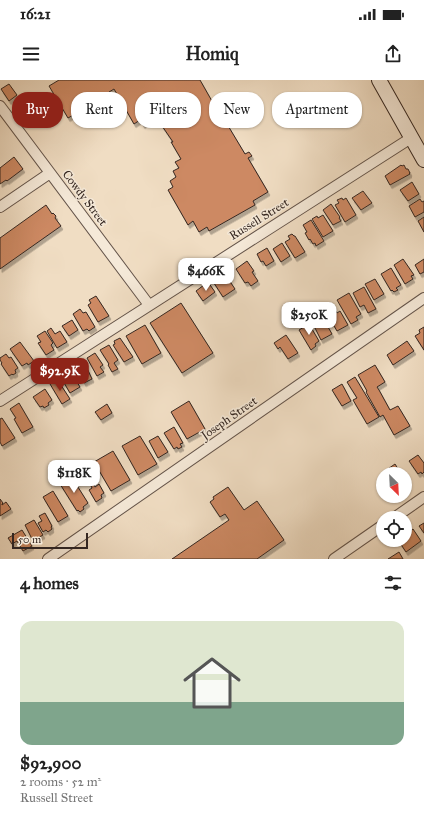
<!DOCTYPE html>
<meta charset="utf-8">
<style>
:root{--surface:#fff;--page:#f2f2f2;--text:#222;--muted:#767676;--line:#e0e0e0;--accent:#8f2418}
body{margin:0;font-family:"IM FELL Great Primer",serif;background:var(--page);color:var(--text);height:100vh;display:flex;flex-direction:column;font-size:15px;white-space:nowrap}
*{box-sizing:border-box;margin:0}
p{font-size:13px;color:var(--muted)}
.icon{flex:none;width:22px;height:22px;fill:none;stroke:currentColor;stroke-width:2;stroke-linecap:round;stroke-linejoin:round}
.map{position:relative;height:479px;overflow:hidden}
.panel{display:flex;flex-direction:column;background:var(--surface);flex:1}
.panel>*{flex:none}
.top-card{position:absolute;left:12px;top:12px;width:400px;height:36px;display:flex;gap:8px}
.needle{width:26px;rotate:156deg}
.buttons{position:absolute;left:376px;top:387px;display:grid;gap:8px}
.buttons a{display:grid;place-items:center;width:36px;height:36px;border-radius:50%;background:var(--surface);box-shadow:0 1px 3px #0004;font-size:20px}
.scale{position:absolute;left:12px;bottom:10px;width:76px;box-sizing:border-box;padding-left:4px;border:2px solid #352721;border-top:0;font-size:11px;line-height:14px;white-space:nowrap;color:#352721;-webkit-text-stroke:3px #f5e9d8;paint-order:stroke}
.price{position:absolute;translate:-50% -34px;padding:0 9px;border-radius:8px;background:#fff;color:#222;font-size:13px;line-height:26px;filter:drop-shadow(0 1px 2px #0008)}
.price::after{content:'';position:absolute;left:50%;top:24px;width:12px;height:9px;margin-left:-6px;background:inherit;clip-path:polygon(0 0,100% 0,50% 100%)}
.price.selected{background:var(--accent);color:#fff}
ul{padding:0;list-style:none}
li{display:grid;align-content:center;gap:8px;height:212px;padding:0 20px}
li+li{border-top:1px solid var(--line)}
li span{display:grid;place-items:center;height:124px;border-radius:12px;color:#555}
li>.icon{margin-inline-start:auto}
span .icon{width:72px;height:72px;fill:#fffc;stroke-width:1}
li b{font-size:17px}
h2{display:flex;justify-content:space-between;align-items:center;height:48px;padding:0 20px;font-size:17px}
.tag{padding:0 14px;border-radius:16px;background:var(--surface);box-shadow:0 1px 3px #0004;font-size:14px;line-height:36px}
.tag.selected{background:var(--accent);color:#fff}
.status{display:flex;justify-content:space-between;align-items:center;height:28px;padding:0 20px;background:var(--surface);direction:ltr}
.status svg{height:11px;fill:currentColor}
header{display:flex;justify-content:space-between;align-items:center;height:52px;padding:0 20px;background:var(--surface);font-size:18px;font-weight:800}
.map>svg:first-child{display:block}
</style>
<div class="status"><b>16:21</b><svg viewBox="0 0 49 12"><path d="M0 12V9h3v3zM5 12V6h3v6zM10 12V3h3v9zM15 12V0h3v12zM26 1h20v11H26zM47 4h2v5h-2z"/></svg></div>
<header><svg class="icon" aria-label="menu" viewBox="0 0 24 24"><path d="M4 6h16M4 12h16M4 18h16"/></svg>Homiq<svg class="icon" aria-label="share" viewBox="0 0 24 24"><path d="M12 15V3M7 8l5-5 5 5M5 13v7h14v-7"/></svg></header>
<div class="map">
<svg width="424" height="479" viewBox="0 0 424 479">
<defs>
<filter id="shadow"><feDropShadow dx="2" dy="3.5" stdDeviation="0" flood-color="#0004"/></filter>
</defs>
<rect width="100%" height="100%" fill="#f0ddc3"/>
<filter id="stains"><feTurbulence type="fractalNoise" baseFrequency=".005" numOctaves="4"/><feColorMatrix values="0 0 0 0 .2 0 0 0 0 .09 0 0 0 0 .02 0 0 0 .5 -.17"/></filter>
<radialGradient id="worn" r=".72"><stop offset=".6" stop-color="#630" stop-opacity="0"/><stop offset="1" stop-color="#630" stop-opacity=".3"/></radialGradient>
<path fill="#cd8963" stroke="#352721" filter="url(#shadow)" d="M59,0H200L221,37L219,39L224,47L227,44L245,74L249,72L252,76L248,78L268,112L253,121L255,125L209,151L207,147L199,152L193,141L188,145L168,110L173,107L170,101L176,97L173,91L179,88L175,82L181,79L171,62H173L160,43L151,39L143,45L140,40L134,44L114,9L109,12L110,14L68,38L49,6Z
M9,4L17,15L9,21L1,9Z
M14,77L23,89L7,101L6,100L0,104V88Z
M401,85L402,86L404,85L406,89H408L410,93H409L410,94L390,105L385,96Z
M412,102L419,114L408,121L400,110Z
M363,111L372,123L361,130L352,118Z
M342,118L343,120L346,118L356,135L345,142L335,125L339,123L337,120Z
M420,119L422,122L424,121V132L415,137L409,126Z
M331,124L340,137L339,138L341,141L333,145L323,130Z
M46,125L52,134L53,133L56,136L55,138L61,146L0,189V158Z
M323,135L333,151L323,157L312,139L317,136L318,138Z
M424,137V152L418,141Z
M311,140L324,161L316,166L315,163L313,164L310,159L309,160L305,153L307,152L303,145Z
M292,154L294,156H295L305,172L295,178L285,162L290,159L288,156Z
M282,163L290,176L281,182L273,169Z
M267,168L274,181L266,186L263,181L261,182L257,174Z
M403,179L414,195L411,196L413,199L405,204L394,185Z
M424,179V192L420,194L415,185Z
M247,181L254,191L252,192L258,201L251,206L248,202L245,203L236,189Z
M391,188L401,205L396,208L398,210L394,212L392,210L391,211L381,194Z
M223,193L224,195L225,194L235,209L223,217L212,200Z
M375,199L384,214L374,220L365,204Z
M208,202L215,212L203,221L196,211Z
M364,207L376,229L368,233L364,225L360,227L353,213Z
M349,213L361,234L356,237L358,240L351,244L337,220Z
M96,216L109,236L98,242L88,225L91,223L89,220Z
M181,223L213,273L182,293L150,243Z
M333,227L337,233L340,231L348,245L337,251L326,232Z
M80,229L83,233L86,232L95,247L89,251L87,249L83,251L73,234Z
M72,240L78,250L69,256L62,246Z
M324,240L332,254L321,260L314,246Z
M309,244L319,261L315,264L316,266L311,270L299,250Z
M145,245L161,273L142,284L126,256Z
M424,247V270L415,256L420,253L419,250Z
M51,248L55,254L60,251L67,262L57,268L47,251Z
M45,251L53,263L51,265L54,270L46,275L38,263L41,262L37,256Z
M286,255L298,273L288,279L280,267L278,269L274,263Z
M120,258L133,277L124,282L113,265L115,264L114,261Z
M407,261L414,271L393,285L387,275Z
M20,262L34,281L28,285L27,283L22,286L10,269Z
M109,265L118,280L114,283L118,289L112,292L108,285L109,284L100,270Z
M95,273L103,285L100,287L104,292L97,296L87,278Z
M6,274L9,278L11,277L18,288L15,290L16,293L13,295L12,294L9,296L1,284L2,283L0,280V278Z
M84,282L92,299L84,303L76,286Z
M375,285L385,302L377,307L379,310L390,330L398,326L410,346L394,355L383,335L380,337L366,312L367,311L358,295Z
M70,291L80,307L70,313L60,296Z
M355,297L379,337L367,344L353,320L357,318L347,302Z
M57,299L70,319L62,324L50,304Z
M342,304L351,321L342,326L332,310Z
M45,309L52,320L48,323L49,325L44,328L43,326L40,327L33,317Z
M189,321L205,349L187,359L171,332Z
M19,323L33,347L22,353L14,339L16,338L10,329Z
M107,324L112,333L101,340L95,332Z
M2,338L15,358L2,366L0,362V339Z
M174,347L183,363L180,364L182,367L178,369L177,367L174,369L164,353Z
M140,356L157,384L138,395L122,366Z
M158,356L168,372L158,378L149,361Z
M113,371L130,400L111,411L94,382Z
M418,375L424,383V392L422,394L421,392L418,394L409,381Z
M395,384L400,392L398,394H387L385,391Z
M71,396L88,423L83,427L84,429L80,432L78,430L77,431L60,404Z
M94,404L95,407L99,404L104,413L101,415L102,418L96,422L89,410L92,408L91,406Z
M228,407L244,430L257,421L284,460L257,479H172L229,440L225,434L220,437L210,422L214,419L213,417Z
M53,411L68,436L58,442L43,417Z
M0,419L3,423L2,424V425L6,422L11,429L0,436Z
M45,433L52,446L51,447L52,449L48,452L46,450L43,452L38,443L42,441L39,436Z
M34,440L43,455L34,460L33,458L32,459L25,445Z
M424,443V453L419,446Z
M413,449L421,461L406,472L398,460H405V455Z
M22,450L32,466L23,471L17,461L12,464L8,458Z
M399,472L403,479H388Z"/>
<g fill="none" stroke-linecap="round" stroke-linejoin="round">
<defs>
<path id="street" d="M0,26L149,225
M0,127L50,93
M0,321L411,58
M394,438L424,417
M48,479L424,218
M334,479L383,445"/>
<path id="secondary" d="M379,0L424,80"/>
</defs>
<use href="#street" stroke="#64544a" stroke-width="12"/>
<use href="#secondary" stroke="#352721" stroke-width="16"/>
<use href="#street" stroke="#f5e9d8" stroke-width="10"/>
<use href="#secondary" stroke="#f5e9d8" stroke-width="14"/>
</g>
<g text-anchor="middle" stroke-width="3" stroke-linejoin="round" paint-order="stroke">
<g font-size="12" fill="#352721" stroke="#f5e9d8">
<text transform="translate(85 118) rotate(53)" y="4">Cowdy Street</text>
<text transform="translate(259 139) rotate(-32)" y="4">Russell Street</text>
<text transform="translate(229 338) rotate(-35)" y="4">Joseph Street</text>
</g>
</g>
<rect width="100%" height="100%" filter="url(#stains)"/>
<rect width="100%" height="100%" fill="url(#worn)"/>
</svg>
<div class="buttons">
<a><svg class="needle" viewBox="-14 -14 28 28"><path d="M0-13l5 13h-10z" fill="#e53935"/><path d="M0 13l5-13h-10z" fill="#767676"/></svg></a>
<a><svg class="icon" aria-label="locate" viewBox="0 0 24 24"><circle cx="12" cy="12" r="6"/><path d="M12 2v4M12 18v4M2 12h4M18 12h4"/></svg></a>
</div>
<div class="scale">50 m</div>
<b class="price" style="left:206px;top:212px">$466K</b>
<b class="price" style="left:309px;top:256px">$250K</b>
<b class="price selected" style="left:60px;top:312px">$92.9K</b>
<b class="price" style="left:74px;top:414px">$118K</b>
<div class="top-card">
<a class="tag selected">Buy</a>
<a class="tag">Rent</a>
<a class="tag">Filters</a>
<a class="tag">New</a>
<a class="tag">Apartment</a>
</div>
</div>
<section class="panel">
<h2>4 homes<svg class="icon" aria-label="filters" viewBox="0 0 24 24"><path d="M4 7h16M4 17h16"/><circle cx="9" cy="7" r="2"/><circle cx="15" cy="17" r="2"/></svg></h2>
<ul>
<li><span style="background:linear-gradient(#dfe7d0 65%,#7fa58c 0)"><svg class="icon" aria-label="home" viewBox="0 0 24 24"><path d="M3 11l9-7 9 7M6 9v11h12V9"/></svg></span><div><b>$92,900</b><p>2 rooms · 52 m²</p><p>Russell Street</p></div></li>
</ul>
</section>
